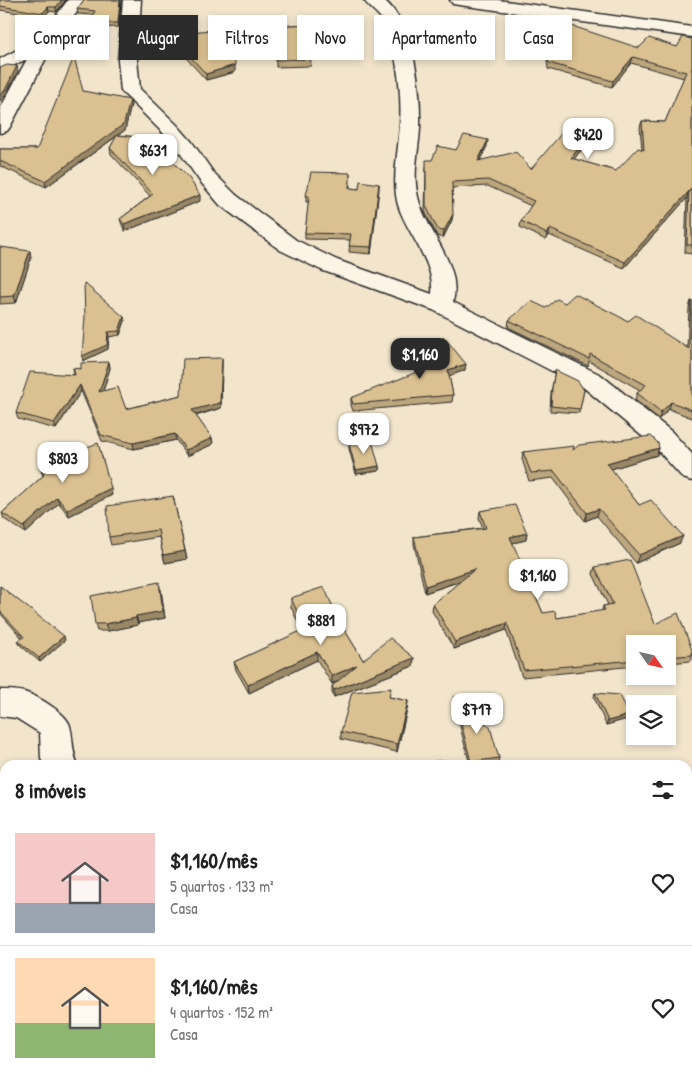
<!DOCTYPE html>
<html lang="pt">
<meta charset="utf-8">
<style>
:root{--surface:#fff;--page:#f2f2f2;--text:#222;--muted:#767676;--line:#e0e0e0;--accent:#2b2b2b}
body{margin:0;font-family:"Patrick Hand",sans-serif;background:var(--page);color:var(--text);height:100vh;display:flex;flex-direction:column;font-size:19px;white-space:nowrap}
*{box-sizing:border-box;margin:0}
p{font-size:16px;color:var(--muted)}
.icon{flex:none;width:28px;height:28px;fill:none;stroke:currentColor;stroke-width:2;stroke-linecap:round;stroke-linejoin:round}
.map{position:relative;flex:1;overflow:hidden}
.drawer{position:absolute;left:0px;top:760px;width:692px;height:321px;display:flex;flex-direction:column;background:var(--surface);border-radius:15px 15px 0 0;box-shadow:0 2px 8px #0003}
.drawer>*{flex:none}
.banner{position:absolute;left:15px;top:15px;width:662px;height:45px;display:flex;gap:10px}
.needle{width:32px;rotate:124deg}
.tools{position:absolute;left:626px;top:635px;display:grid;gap:10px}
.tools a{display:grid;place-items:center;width:50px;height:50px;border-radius:0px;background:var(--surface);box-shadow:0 2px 8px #0003;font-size:25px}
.price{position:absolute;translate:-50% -42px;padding:0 11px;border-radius:10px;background:#fff;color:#222;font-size:16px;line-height:32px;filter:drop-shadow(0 1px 2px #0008)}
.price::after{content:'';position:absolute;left:50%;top:30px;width:15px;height:11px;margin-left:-8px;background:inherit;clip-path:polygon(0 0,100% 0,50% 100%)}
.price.on{background:var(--accent);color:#fff}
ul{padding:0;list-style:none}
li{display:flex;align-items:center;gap:15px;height:125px;padding:0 15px}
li+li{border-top:1px solid var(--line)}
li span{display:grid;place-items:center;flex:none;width:140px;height:100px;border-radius:0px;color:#555}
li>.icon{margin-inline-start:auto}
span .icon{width:60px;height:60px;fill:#fffc;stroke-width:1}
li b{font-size:21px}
h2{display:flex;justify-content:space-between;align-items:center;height:60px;padding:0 15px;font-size:21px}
.chip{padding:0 18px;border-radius:0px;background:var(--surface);box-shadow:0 2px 8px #0003;font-size:18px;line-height:45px}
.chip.on{background:var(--accent);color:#fff}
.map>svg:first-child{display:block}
</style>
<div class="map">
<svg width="692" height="1081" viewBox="0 0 692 1081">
<rect width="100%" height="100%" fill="#f2e5cc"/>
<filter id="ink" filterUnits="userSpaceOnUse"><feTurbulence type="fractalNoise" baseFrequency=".02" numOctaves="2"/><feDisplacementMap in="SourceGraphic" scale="10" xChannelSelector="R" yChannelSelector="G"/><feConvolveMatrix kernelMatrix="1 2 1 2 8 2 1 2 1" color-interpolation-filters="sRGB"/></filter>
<g filter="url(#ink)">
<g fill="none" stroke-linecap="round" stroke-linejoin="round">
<defs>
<path id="minor" d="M68,0H86L54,43L10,127L7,131L0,133V109L27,59L0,72V59L39,38Z
M123,0H141L137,60L140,89L177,125L192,142L213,172L236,195L296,240L337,260L432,294C435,262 407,234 398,205C392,183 397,159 399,136C403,101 399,56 384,23C379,13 370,9 364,0H384C415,26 421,89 420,128C419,149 413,171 417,192C423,230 463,263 453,302L601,375L672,432L692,454V481L683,478L654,446L583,387L433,310L321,270L280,250L220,205L199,180L178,150L163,133L121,91L118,60Z
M450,0H498L692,27V37L459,5L453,4Z
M0,690C8,690 16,690 24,692C37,696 67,713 70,726C74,742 71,749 78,765H44L41,759L40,733L16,718L0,716Z"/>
</defs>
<use href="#minor" stroke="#2b2b2b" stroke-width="3"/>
<use href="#minor" fill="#fcf5e5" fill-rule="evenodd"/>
</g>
<path fill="#bca67d" stroke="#2b2b2b" d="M0,0H66L56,12L49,11L44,17L0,10Z
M84,0H121L119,27L90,28L89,23L93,15L78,14L77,9Z
M308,24L311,66L276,67L275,26Z
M169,33L235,72L206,80L169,39Z
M692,39V254L685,253L687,198L624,268L549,235L546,240L520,227L521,221L531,206L488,186L452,188V220L443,238L437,236L425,212L426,166L432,160L456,150L487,146L480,161L531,169L589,140L574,159L616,171L642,150L640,127L642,121L665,122L684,78L631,63L612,87L548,69L546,54L547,48L677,47Z
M83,91L131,105L125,130L118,135L147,138L148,145L147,147L200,201L125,231L122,225L120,219L150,196L111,154L110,148L117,136L46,187L0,166V149H37Z
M350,173V188L359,189L379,184L371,254L349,252L350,240L305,239V233L309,202H306V196Z
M0,247L31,258L16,303L0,304Z
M691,301H692V418L669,409L659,419L635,400L637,393L640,390L589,361L588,366L508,327L509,320L565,303L628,321L687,348L689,308Z
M124,317L125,321L120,335L109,337L108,349L83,361L82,356Z
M222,358V364L221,408L196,416L212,438L213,444L187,456L176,440L134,449L102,441L81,391L56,429L18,419L16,413L74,374L73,368L81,369L109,362L110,368L103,391L126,409L181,395Z
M465,370L449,376L453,395L452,402L353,411L351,405V398Z
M555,370L584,390L579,413L550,411L551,393Z
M349,444L379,466V471L356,474L349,449Z
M659,448L657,455L611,469L639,505L680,543L636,563L597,516L585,521L553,478L529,481L522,459L523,452Z
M39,465L112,495L69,516L59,503L26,533L4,519L2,513L43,476Z
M173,496L187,559L165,563L159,537L111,545L109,537Z
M480,511L526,540L512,543L543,613L557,618L602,611L603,606L608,605L593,574L595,567L655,624L692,650V659L691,661L668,663V644H635V666L522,677L506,630L454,649L432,611L433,604L461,581L425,593L414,544V537L483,528L479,518Z
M0,586L65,640L40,662L20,645L18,641L22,638L0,613Z
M161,589L165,618L138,623V625L108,631H97L95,624Z
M291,598L337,618L363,660L414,658L413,666L334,697L332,693V686L335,683L332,684L317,660L249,693L236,670L234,662L302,631L291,607Z
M595,693L627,719L606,725L594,697Z
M454,696L499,758L498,762L476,765H470L453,700Z
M390,697L408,701L407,709L397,752L341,739V732Z
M0,864L5,868V895L0,891Z"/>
<path fill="#998766" stroke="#2b2b2b" d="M62,0H66L56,12V7Z
M120,0H121L119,27L118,23Z
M48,7L49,11L44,17L43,13Z
M633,57L631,63L612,87L613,81Z
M235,65V72L206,80V74Z
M17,66L18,71L5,96L0,101V95Z
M130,100L131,105L125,130L46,187L45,181Z
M590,134L589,140L570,164L571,158Z
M147,138L148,145L144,154L143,147Z
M488,140L487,146L477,167L478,161Z
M379,184V190L371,254V247Z
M688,192L687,198L624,268L625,262Z
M200,195V201L125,231L124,224Z
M453,214L452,220L443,238L444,231Z
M550,229L549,235L546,240L547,234Z
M30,251L31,258L16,303L14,296Z
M124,317L125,321L120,335L119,331Z
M108,332L109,337L108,349L83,361L82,356Z
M222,358V364L221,408L193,416L192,410Z
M109,362L110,368L101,398L99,392Z
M466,364L465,370L447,377L448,370Z
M80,385L81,391L56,429L54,423Z
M671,402L669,409L659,419L661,412Z
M175,434L176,440L134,449L133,443Z
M212,438L213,444L187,456L186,450Z
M659,448L657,455L605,471L607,463Z
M379,466V471L356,474V470Z
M111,488L112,495L69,516L67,510Z
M57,497L59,503L26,533L24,527Z
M599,509L597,516L585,521L587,513Z
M527,533L526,540L508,544L510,537Z
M683,536L680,543L636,563L639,555Z
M185,551L187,559L165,563L163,555Z
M475,569L474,576L425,593L426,586Z
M159,582L165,618L138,623L136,616Z
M136,618L138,625L108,631L105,624Z
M507,623L506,630L454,649L455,642Z
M64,636L65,640L40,662L39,658Z
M317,652V660L249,693L248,685Z
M414,658L413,666L334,697V690Z
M357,665V672L332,684V676Z
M408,701L407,709L397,752V744Z
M629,715L627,719L606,725L608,721Z
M5,983V991L0,994V986Z"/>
<path fill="#dbc191" stroke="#2b2b2b" d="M0,0H62L56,7H48L43,13L0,6Z
M84,0H120L118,23H89L95,11L77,9Z
M308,24L311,59L276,60L275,26Z
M569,25L639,48L649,38L677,47L683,37L692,39V68L691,70H692V188L625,262L550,229L547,234L521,221L534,201L488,180L452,182L453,214L444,231L438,230L426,206V160H432L438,146L456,150L464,135L488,140L478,161L516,152L531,169L568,126L590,134L571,158L616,171L638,148L644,150L642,121L665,122L686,72L633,57L613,81L549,63L547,48Z
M231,29L235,65L206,74L169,33Z
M74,57L83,91L130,100L124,124L45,181L0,161V149H37Z
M7,65L17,66L4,92L0,95V68Z
M117,135L147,138L143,147L157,146L189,178L200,195L124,224L120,219L153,194L110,148Z
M311,172L350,173L349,188L359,189L360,181L379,184L371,247L349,246L351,234L305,233L309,196H306Z
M689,191H692V245H687Z
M0,247L30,251L14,296L0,297Z
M84,283L124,317L119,331L108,332L107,345L82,356L85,317Z
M575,294L628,321L636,315L689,349L691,301H692V410L671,402L661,412L637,393L646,385L590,354L589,359L509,320L531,301L546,308L557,299L565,303Z
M444,337L466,364L448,370L453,395L353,404L351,398L422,370Z
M222,358L220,403L192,410L212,438L186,450L175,434L133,443L101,435L80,385L54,423L16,413L30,372L75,375L73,368L81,369V363L109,362L99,392L118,387L126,409L181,395L183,359Z
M555,370L578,381L584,390L580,409L551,406L552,388Z
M651,436L658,443L659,448L607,463L639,505L651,500L683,536L639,555L599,509L587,513L554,471L531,473L523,452L574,446L573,450L579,445Z
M372,441L379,466L356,470L349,444Z
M98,443L111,488L67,510L57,497L24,527L2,513L44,475L39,465Z
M173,496L185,551L163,555L158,530L109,537L107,506Z
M515,505L527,533L510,537L543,613L555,611L557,618L605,610L603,606L613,604L595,567L630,560L655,624L678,613L692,650V655L668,657V644H635V660L524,670L507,623L455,642L433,604L475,569L426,586L414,537L486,528L480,511Z
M159,582L163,611L136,616V618L105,624H95L91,596Z
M0,586L64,636L39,658L18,641L24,637L0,611Z
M324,587L337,616H336L363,660L390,638L414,658L334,690L332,686L357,665L332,676L317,652L248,685L234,662L305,629L291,598Z
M391,688L389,697L408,701L397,744L341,732L352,692Z
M595,693L620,695L629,715L608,721Z
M454,696L490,727L499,758L471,762Z
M447,760V765H420V763Z
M0,864L5,868V893L0,889Z
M5,925V932L2,928Z
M5,945V983L0,986V948Z
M364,1076H412L419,1080L361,1081Z"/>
</g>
</svg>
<div class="tools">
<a><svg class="needle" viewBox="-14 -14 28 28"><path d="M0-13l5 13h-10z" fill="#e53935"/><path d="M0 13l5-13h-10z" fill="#767676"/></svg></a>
<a><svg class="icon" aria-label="layers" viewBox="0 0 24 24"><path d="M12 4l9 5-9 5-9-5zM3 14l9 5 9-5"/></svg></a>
</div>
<b class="price" style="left:588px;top:160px">$420</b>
<b class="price" style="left:153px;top:176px">$631</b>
<b class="price on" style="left:420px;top:380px">$1,160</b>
<b class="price" style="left:364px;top:455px">$972</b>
<b class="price" style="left:63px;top:484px">$803</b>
<b class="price" style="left:538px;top:601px">$1,160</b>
<b class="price" style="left:321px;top:646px">$881</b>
<b class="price" style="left:477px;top:735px">$717</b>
<div class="banner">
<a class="chip">Comprar</a>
<a class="chip on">Alugar</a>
<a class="chip">Filtros</a>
<a class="chip">Novo</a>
<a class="chip">Apartamento</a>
<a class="chip">Casa</a>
</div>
<section class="drawer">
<h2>8 imóveis<svg class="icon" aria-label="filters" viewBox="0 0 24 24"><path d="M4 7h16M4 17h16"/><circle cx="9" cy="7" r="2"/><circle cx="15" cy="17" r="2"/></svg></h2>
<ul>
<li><span style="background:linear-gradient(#f6c9c9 70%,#9aa5b1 0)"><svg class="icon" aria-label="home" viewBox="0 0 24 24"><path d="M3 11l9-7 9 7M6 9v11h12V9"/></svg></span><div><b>$1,160/mês</b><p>5 quartos · 133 m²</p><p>Casa</p></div><svg class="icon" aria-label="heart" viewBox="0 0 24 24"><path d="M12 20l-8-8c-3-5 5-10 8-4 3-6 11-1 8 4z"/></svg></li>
<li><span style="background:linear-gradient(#ffd9b3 65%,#8fb573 0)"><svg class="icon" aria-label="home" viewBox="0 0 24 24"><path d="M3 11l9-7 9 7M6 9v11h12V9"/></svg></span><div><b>$1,160/mês</b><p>4 quartos · 152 m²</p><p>Casa</p></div><svg class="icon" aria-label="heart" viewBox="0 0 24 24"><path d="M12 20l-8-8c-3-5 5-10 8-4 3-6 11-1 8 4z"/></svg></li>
</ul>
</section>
</div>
